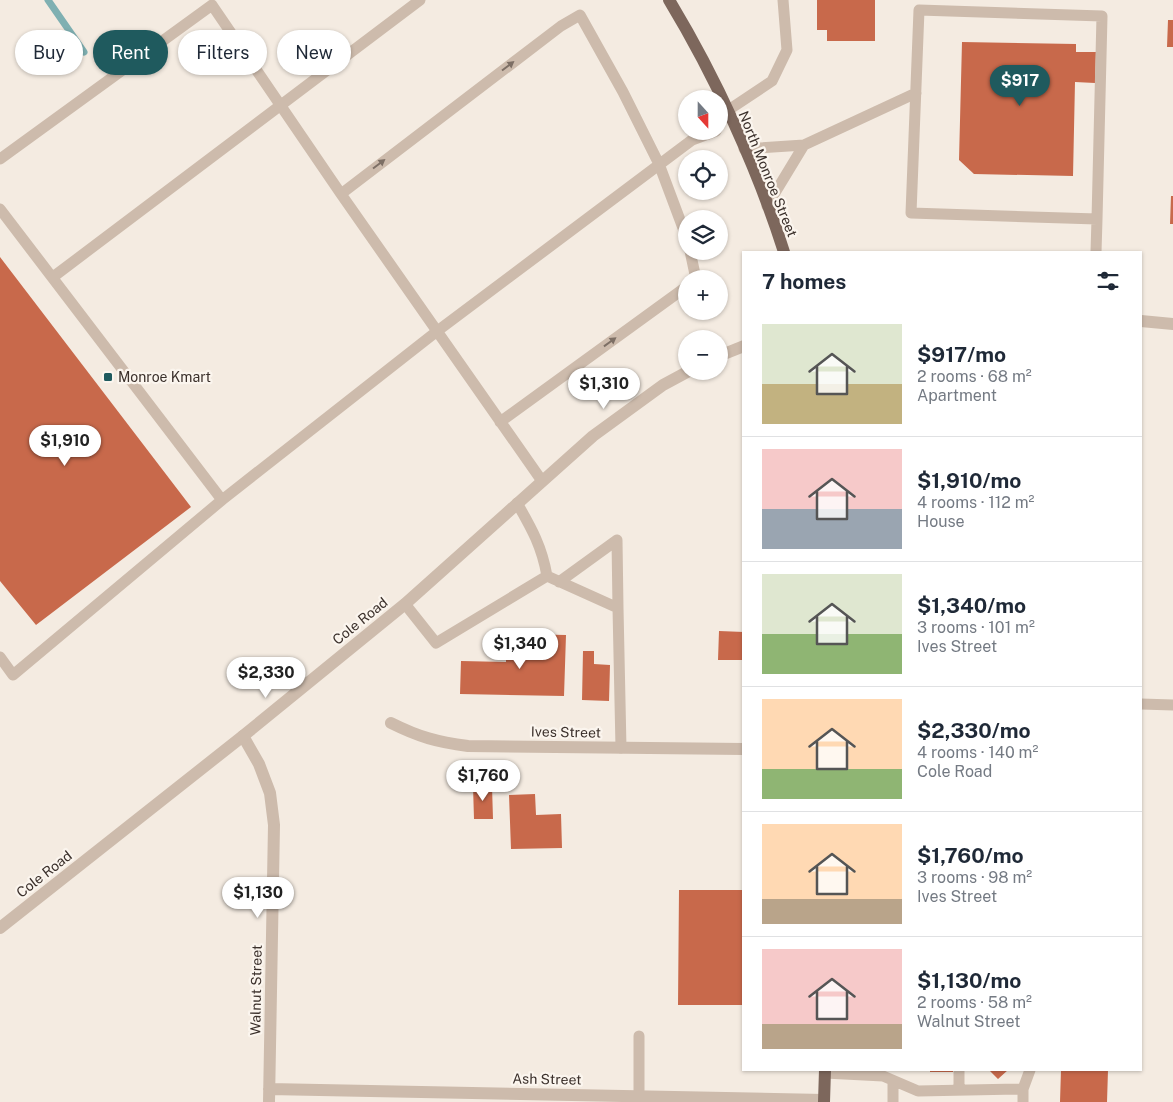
<!DOCTYPE html>
<meta charset="utf-8">
<style>
:root{--surface:#fff;--page:#f6f6f7;--text:#1f2937;--muted:#747a83;--line:#e0e1e3;--accent:#1f5a5e}
body{margin:0;font-family:"Public Sans",sans-serif;background:var(--page);color:var(--text);height:100vh;display:flex;flex-direction:column;font-size:19px;white-space:nowrap}
*{box-sizing:border-box;margin:0}
p{font-size:16px;color:var(--muted)}
.icon{flex:none;width:28px;height:28px;fill:none;stroke:currentColor;stroke-width:2;stroke-linecap:round;stroke-linejoin:round}
.map{position:relative;flex:1;overflow:hidden}
.panel{position:absolute;left:742px;top:251px;width:400px;height:820px;display:flex;flex-direction:column;background:var(--surface);border-radius:0px;box-shadow:0 1px 4px #0004}
.panel>*{flex:none}
.guide{position:absolute;left:15px;top:30px;width:475px;height:45px;display:flex;gap:10px}
.needle{width:32px;rotate:159deg}
.buttons{position:absolute;left:678px;top:90px;display:grid;gap:10px}
.buttons a{display:grid;place-items:center;width:50px;height:50px;border-radius:50%;background:var(--surface);box-shadow:0 1px 4px #0004;font-size:25px}
.price{position:absolute;translate:-50% -42px;padding:0 11px;border-radius:18px;background:#fff;color:#222;font-size:16px;line-height:32px;filter:drop-shadow(0 1px 2px #0008)}
.price::after{content:'';position:absolute;left:50%;top:30px;width:15px;height:11px;margin-left:-8px;background:inherit;clip-path:polygon(0 0,100% 0,50% 100%)}
.price.current{background:var(--accent);color:#fff}
ul{padding:0;list-style:none}
li{display:flex;align-items:center;gap:15px;height:125px;padding:0 20px}
li+li{border-top:1px solid var(--line)}
li span{display:grid;place-items:center;flex:none;width:140px;height:100px;border-radius:0px;color:#555}
li>.icon{margin-inline-start:auto}
span .icon{width:60px;height:60px;fill:#fffc;stroke-width:1}
li b{font-size:21px}
h2{display:flex;justify-content:space-between;align-items:center;height:60px;padding:0 20px;font-size:21px}
.tag{padding:0 18px;border-radius:22px;background:var(--surface);box-shadow:0 1px 4px #0004;font-size:18px;line-height:45px}
.tag.current{background:var(--accent);color:#fff}
.map>svg:first-child{display:block}
</style>
<div class="map">
<svg width="1173" height="1102" viewBox="0 0 1173 1102">
<rect width="100%" height="100%" fill="#f4ebe1"/>
<g fill="none" stroke-linecap="round" stroke-linejoin="round">
<path stroke="#7fb0b2" stroke-width="7" d="M48,0L84,52"/>
</g>
<path fill="#c8694b" d="M817,0H875V41H827V30H817Z
M1168,20H1173V47H1167Z
M962,42L1076,44V52H1096L1095,83L1075,82L1073,176L974,174L959,160Z
M1171,196H1173V224H1170Z
M0,257L191,507L36,625L0,581Z
M719,631L744,632V660H718Z
M518,634L566,635L564,696L460,694L461,661L506,662V648L518,649Z
M583,651H594V664L610,665L609,701L582,700Z
M473,786H492L493,819H474Z
M535,794L536,815L561,814L562,848L511,849L509,795Z
M679,890H743V1005H678Z
M930,1070H953V1072H930Z
M989,1070H1008L998,1079Z
M1061,1070H1108L1107,1102H1060Z"/>
<g fill="none" stroke-linecap="round" stroke-linejoin="round">
<path stroke="#cdbbac" stroke-width="11" d="M727,111L772,81L787,50L783,0
M744,149L804,145L916,93
M0,159L212,5L341,194L542,481
M341,194L561,26L580,15L623,92L659,164L686,236
M767,206L804,145
M0,209L222,500L436,332L692,140L716,131
M690,251L696,279
M1096,252L1097,219L1102,16L919,10L911,213L1097,219
M53,277L420,0
M500,422L686,287
M517,503C532,529 542,547 547,576
M559,582L617,540L618,608
M405,604L436,643L547,576L618,608L621,748
M0,657L13,675L222,500
M1141,704L1173,705
M825,1073L883,1076L918,1091L1023,1089V1102
M1023,1089L1030,1070
M959,1090V1070
M639,1096V1036
M893,1102V1081"/>
<path stroke="#cdbbac" stroke-width="12" d="M391,723C419,737 437,742 468,746L744,749
M243,736L259,764L270,793L274,825L269,1102
M269,1089L824,1100"/>
<path stroke="#cdbbac" stroke-width="12" d="M1141,321L1173,324
M719,356L744,346
M0,928L243,736L405,604L593,436L663,385L689,371"/>
<path stroke="#7d675c" stroke-width="12" d="M669,0C715,76 757,167 784,252
M824,1102L825,1070"/>
</g>
<defs><path id="oneway-solid" d="M-6-.8H1V-3.2L6.5 0L1 3.2V.8H-6Z" transform="scale(1.25)"/></defs>
<g fill="#7d6f65">
<use href="#oneway-solid" transform="translate(508 66) rotate(-37)"/>
<use href="#oneway-solid" transform="translate(379 164) rotate(-37)"/>
<use href="#oneway-solid" transform="translate(610 342) rotate(-36)"/>
</g>
<rect fill="#1f5a5e" stroke="#fbf5ee" stroke-width="2" x="103" y="372" width="10" height="10" rx="2.5"/>
<g text-anchor="middle" stroke-width="4.5" stroke-linejoin="round" paint-order="stroke">
<g font-size="14" fill="#3b302b" stroke="#fbf5ee">
<text transform="translate(768 174) rotate(68)" y="5">North Monroe Street</text>
<text transform="translate(360 621) rotate(-39)" y="5">Cole Road</text>
<text transform="translate(566 732) rotate(1)" y="5">Ives Street</text>
<text transform="translate(44 874) rotate(-38)" y="5">Cole Road</text>
<text transform="translate(256 990) rotate(-89)" y="5">Walnut Street</text>
<text transform="translate(547 1079) rotate(1)" y="5">Ash Street</text>
</g>
<g font-size="14" fill="#3b302b" stroke="#fbf5ee" text-anchor="start">
<text x="118" y="382">Monroe Kmart</text>
</g>
</g>
</svg>
<div class="buttons">
<a><svg class="needle" viewBox="-14 -14 28 28"><path d="M0-13l5 13h-10z" fill="#e53935"/><path d="M0 13l5-13h-10z" fill="#747a83"/></svg></a>
<a><svg class="icon" aria-label="locate" viewBox="0 0 24 24"><circle cx="12" cy="12" r="6"/><path d="M12 2v4M12 18v4M2 12h4M18 12h4"/></svg></a>
<a><svg class="icon" aria-label="layers" viewBox="0 0 24 24"><path d="M12 4l9 5-9 5-9-5zM3 14l9 5 9-5"/></svg></a>
<a>+</a>
<a>−</a>
</div>
<b class="price current" style="left:1020px;top:107px">$917</b>
<b class="price" style="left:604px;top:410px">$1,310</b>
<b class="price" style="left:65px;top:467px">$1,910</b>
<b class="price" style="left:520px;top:670px">$1,340</b>
<b class="price" style="left:266px;top:699px">$2,330</b>
<b class="price" style="left:483px;top:802px">$1,760</b>
<b class="price" style="left:258px;top:919px">$1,130</b>
<div class="guide">
<a class="tag">Buy</a>
<a class="tag current">Rent</a>
<a class="tag">Filters</a>
<a class="tag">New</a>
</div>
<section class="panel">
<h2>7 homes<svg class="icon" aria-label="filters" viewBox="0 0 24 24"><path d="M4 7h16M4 17h16"/><circle cx="9" cy="7" r="2"/><circle cx="15" cy="17" r="2"/></svg></h2>
<ul>
<li><span style="background:linear-gradient(#dfe7d0 60%,#c2b280 0)"><svg class="icon" aria-label="home" viewBox="0 0 24 24"><path d="M3 11l9-7 9 7M6 9v11h12V9"/></svg></span><div><b>$917/mo</b><p>2 rooms · 68 m²</p><p>Apartment</p></div></li>
<li><span style="background:linear-gradient(#f6c9c9 60%,#9aa5b1 0)"><svg class="icon" aria-label="home" viewBox="0 0 24 24"><path d="M3 11l9-7 9 7M6 9v11h12V9"/></svg></span><div><b>$1,910/mo</b><p>4 rooms · 112 m²</p><p>House</p></div></li>
<li><span style="background:linear-gradient(#dfe7d0 60%,#8fb573 0)"><svg class="icon" aria-label="home" viewBox="0 0 24 24"><path d="M3 11l9-7 9 7M6 9v11h12V9"/></svg></span><div><b>$1,340/mo</b><p>3 rooms · 101 m²</p><p>Ives Street</p></div></li>
<li><span style="background:linear-gradient(#ffd9b3 70%,#8fb573 0)"><svg class="icon" aria-label="home" viewBox="0 0 24 24"><path d="M3 11l9-7 9 7M6 9v11h12V9"/></svg></span><div><b>$2,330/mo</b><p>4 rooms · 140 m²</p><p>Cole Road</p></div></li>
<li><span style="background:linear-gradient(#ffd9b3 75%,#b9a48a 0)"><svg class="icon" aria-label="home" viewBox="0 0 24 24"><path d="M3 11l9-7 9 7M6 9v11h12V9"/></svg></span><div><b>$1,760/mo</b><p>3 rooms · 98 m²</p><p>Ives Street</p></div></li>
<li><span style="background:linear-gradient(#f6c9c9 75%,#b9a48a 0)"><svg class="icon" aria-label="home" viewBox="0 0 24 24"><path d="M3 11l9-7 9 7M6 9v11h12V9"/></svg></span><div><b>$1,130/mo</b><p>2 rooms · 58 m²</p><p>Walnut Street</p></div></li>
</ul>
</section>
</div>
